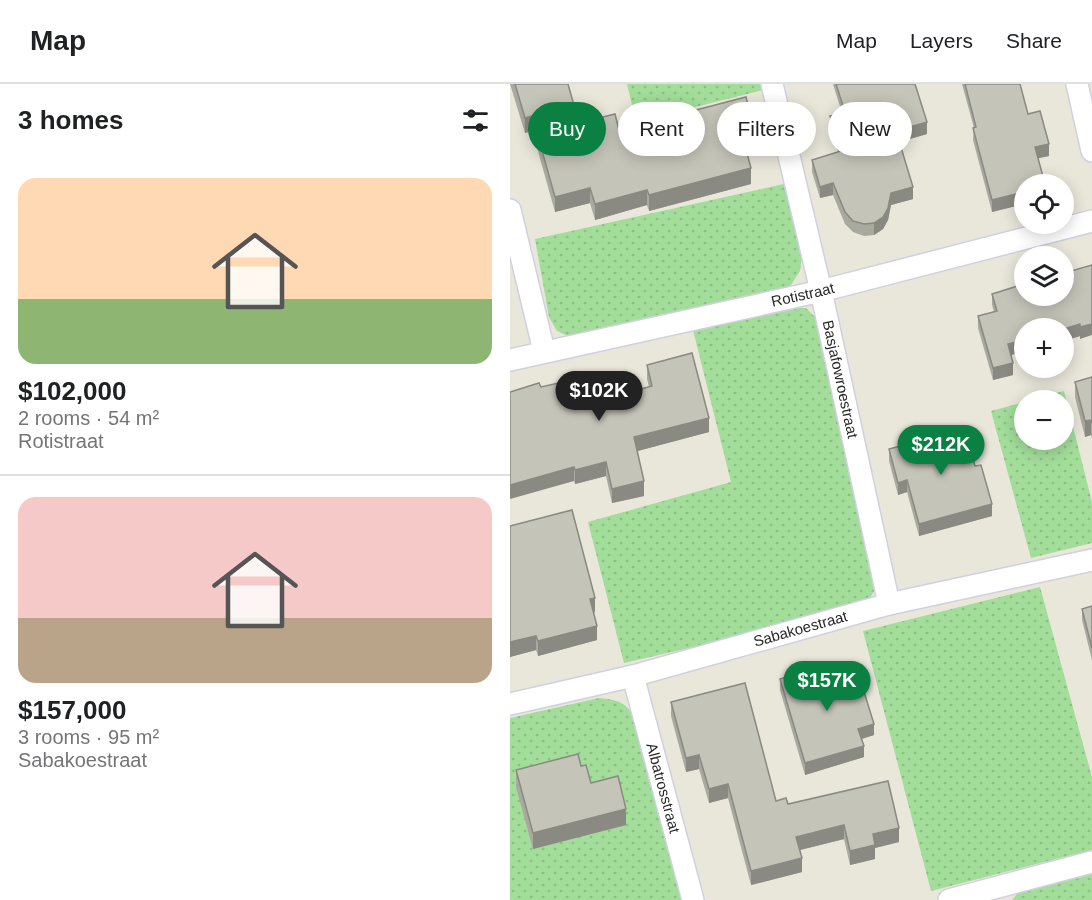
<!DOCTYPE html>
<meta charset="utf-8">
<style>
:root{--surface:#fff;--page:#f6f6f6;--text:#202124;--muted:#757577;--line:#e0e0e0;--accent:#0b8043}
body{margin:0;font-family:Arial,sans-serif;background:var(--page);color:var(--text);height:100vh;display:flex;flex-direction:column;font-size:22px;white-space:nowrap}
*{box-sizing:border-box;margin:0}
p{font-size:20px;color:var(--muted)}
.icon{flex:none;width:33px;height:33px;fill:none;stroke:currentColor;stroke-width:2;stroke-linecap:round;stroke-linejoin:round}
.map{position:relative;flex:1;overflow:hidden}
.sheet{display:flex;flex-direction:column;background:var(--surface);width:510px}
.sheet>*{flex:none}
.top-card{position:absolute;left:18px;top:18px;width:474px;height:54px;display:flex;gap:12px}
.buttons{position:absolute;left:504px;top:90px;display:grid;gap:12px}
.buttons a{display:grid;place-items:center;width:60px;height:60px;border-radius:50%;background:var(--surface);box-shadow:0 3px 15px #0003;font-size:30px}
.price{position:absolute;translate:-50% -51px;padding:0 14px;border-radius:21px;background:var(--accent);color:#fff;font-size:20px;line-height:39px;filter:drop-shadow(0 2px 3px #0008)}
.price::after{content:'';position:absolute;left:50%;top:36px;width:18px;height:14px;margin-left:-9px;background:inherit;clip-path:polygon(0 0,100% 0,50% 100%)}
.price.current{background:#222;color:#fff}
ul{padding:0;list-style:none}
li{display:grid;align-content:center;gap:12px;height:318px;padding:0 18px}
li+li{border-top:2px solid var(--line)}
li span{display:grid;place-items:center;height:186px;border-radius:18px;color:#555}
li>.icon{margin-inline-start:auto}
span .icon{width:108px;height:108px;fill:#fffc;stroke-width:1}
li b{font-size:26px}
h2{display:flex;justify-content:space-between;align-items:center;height:72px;padding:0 18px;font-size:26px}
.pill{padding:0 21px;border-radius:27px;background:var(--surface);box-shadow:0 3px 15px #0003;font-size:21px;line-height:54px}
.pill.current{background:var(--accent);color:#fff}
header{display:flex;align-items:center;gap:36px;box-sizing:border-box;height:84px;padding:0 30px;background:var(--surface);border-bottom:2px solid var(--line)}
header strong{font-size:28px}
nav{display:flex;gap:33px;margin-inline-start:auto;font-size:21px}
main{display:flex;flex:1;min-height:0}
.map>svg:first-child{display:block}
</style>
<header>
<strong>Map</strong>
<nav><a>Map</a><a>Layers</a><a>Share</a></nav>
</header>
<main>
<section class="sheet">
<h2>3 homes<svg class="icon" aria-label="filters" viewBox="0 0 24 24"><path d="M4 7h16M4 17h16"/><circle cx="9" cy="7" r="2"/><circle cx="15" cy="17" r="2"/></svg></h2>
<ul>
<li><span style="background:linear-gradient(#ffd9b3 65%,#8fb573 0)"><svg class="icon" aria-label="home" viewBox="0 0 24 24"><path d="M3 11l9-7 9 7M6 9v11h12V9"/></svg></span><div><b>$102,000</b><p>2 rooms · 54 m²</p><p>Rotistraat</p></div></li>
<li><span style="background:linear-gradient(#f6c9c9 65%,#b9a48a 0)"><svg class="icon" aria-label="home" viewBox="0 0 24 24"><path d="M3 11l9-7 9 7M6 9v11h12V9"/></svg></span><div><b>$157,000</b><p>3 rooms · 95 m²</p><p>Sabakoestraat</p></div></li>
</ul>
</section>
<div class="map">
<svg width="582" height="816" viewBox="0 0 582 816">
<defs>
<pattern id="grass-dots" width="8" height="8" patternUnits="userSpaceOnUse" patternTransform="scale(1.5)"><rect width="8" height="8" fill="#a2dd9a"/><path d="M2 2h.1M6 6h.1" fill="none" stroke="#8cbe85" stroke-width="1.8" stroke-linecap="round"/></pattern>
</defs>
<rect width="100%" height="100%" fill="#e9e6da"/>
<path fill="url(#grass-dots)" d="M117,0H251L253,6L126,38Z
M274,100L292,171L290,187L277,207L60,253L47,247L39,233L25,155Z
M288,224H296L305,233L367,485C368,508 361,518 340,527L114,579L78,438L221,398L183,246Z
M554,307L582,418V459L521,474L481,327L514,318V356H554V316H519Z
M530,503L582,693V766L421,807L353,547Z
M89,614C109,616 117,618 126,637L174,816H0V634Z
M582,787V816H502L512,804Z"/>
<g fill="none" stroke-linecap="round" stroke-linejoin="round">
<defs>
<g id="minor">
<path id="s1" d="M262,0L311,207L379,520"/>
<path d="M567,0L582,67"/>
<path d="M0,126L34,267"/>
<path id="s2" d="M0,276L311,207L582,137"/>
<path id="s3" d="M123,592L183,816"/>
<path id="s4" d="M0,620L123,592L379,520L582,476"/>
<path d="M439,816L582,778"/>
</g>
</defs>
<use href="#minor" stroke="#d0d0e0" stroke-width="24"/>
<use href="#minor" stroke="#fff" stroke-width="21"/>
</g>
<path fill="#a9a99f" d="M0,0H58L69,39L109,46L244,59L234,61L241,100L139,127L137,121L85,136L80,119L45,128L24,53L22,47L15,49Z
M323,0H405L417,50L389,58L403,115L381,121L378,136L373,145L364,151L354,152L343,148L335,140L323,111L310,114L302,88V76L328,68L320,44V32L332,29Z
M452,0H510L518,30L539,72L528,74L514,100V120L482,128L463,56L464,44Z
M582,181L570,255V252L554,257V244H514V267L501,271L503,291L483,296L468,244V232L484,228L482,221V210Z
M137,281L199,348L127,367L134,412L102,419L96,392L65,400L31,303L83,305L102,313L139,303L137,295Z
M582,293V355L581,351L575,353L565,313V298Z
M379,365L465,382L482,432L409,452L397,408L388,411L379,377Z
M0,442L85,528L84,529L87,556L28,572L26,566L0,573Z
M582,522V576L572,536V525Z
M310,593L364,651L352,655L354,673L295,691L270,606V595Z
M161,618L266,717L389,758L365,764V775L340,781L334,755L290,766L292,788L241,801L218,714L199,719L189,685L176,688L161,632Z
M71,682L81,699L116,741L23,765L6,703V686Z"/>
<path fill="#8a8982" d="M22,32V47L15,49V34Z
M417,38V50L386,59V47Z
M244,44V59L231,62V47Z
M539,60V72L525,75V63Z
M241,84V100L139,127V111Z
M323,99V111L310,114V103Z
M403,103V115L381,121L378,136L373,145L364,151V139L381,109Z
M80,104V119L45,128V113Z
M137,106V121L85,136V120Z
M514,108V120L482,128V116Z
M570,240V252L554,257V245Z
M582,240V251L570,255V243Z
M514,256V267L498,272V260Z
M503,279V291L483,296V284Z
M199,334V348L124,368V353Z
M581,336V351L575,353V337Z
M96,378V392L65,400V386Z
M64,383V397L0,415V401Z
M397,396V408L388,411V399Z
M134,397V412L102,419V405Z
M482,420V432L409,452V440Z
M85,514V528L80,530V515Z
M87,542V556L28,572V557Z
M26,552V566L0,573V558Z
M364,640V651L348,656V645Z
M354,662V673L295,691V679Z
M189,671V685L176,688V674Z
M218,700V714L199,719V705Z
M116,725V741L23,765V749Z
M334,741V755L286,767V753Z
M389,744V758L365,764V775L340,781V767L363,750Z
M292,774V788L241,801V787Z"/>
<path fill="#c5c4b9" stroke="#8a8982" stroke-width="1.5" d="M5,0H58L69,39L105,30L109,46L236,13L244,44L231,47L241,84L139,111L137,106L85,120L80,104L45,113L24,38L22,32L15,34Z
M326,0H405L417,38L386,47L403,103L381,109L378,124L373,133L364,139L354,140L343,137L335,128L323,99L310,103L302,76L331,67L320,32L335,28Z
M455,0H510L518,30L530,27L539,60L525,63L535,100H514V108L482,116L463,44L466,43Z
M582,181V240L570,243V240L554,245L514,244V256L498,260L503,279L483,284L468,232L487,227L482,210L514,200V212H554V189Z
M182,269L199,334L124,353L134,397L102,405L96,378L65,386L64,383L0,401V308L29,299L31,303L80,292L83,305L99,301L102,313L142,302L137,281Z
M582,293V339L581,336L575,337L565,298Z
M454,345L465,382L471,381L482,420L409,440L397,396L388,399L379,365Z
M62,426L85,514L80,515L87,542L28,557L26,552L0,558V442Z
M582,522V564L572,525Z
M346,582L364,640L348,645L354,662L295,679L270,595L308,584L310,593Z
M235,599L266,717L276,714L278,720L378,697L389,744L363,750L365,761L340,767L334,741L286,753L292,774L241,787L218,700L199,705L189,671L176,674L161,618Z
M68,670L71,682L76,681L81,699L108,692L116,725L23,749L6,686Z"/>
<g text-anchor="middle" stroke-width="5" stroke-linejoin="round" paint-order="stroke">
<g font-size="15" fill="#282828" stroke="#fff">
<text dy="5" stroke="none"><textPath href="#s2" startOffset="300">Rotistraat</textPath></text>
<text dy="5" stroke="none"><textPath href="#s1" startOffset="303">Basjafowroestraat</textPath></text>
<text dy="5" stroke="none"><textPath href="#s4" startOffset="300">Sabakoestraat</textPath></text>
<text dy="5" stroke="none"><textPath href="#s3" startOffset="116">Albatrosstraat</textPath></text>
</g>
</g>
</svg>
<div class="buttons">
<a><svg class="icon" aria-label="locate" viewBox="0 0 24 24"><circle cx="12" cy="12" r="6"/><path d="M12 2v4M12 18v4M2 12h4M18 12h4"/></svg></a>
<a><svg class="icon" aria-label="layers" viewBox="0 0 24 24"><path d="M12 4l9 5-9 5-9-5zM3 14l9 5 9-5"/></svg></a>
<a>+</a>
<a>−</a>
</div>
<b class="price current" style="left:89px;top:338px">$102K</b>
<b class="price" style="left:431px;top:392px">$212K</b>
<b class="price" style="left:317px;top:628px">$157K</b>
<div class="top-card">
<a class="pill current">Buy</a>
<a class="pill">Rent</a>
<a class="pill">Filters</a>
<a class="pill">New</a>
</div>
</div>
</main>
